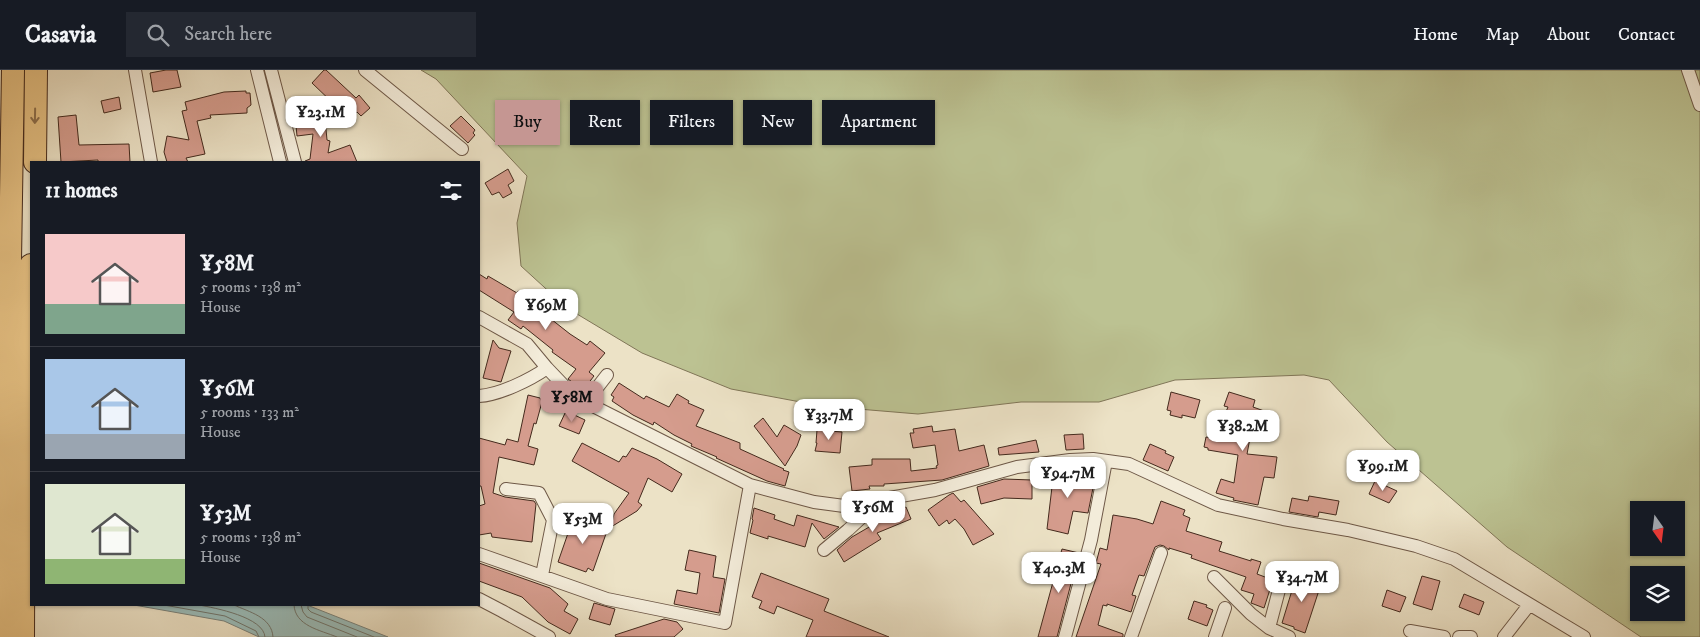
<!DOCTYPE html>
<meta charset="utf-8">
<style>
:root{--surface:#171b24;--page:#242831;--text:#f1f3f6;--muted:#9ea1a6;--line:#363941;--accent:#c59692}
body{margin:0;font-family:"IM FELL DW Pica",serif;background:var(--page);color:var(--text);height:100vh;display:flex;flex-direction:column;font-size:19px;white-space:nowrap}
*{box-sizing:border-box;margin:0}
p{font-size:16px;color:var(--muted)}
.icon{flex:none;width:28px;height:28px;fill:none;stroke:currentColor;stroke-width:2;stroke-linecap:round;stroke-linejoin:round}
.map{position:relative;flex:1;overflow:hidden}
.drawer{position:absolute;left:30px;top:91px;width:450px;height:445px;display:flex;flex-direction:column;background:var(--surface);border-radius:0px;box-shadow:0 1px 4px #0004}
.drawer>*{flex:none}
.top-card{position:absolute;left:495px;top:30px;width:475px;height:45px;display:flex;gap:10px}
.needle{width:32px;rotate:166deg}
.fabs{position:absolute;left:1630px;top:431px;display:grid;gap:10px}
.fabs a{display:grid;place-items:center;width:55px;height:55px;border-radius:0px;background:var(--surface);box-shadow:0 1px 4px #0004;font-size:25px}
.price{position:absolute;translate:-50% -42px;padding:0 11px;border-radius:10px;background:#fff;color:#222;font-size:16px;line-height:32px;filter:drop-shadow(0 1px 2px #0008)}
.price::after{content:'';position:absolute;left:50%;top:30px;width:15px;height:11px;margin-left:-8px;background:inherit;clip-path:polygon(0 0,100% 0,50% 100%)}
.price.current{background:var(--accent);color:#111}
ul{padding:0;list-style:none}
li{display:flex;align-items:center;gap:15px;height:125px;padding:0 15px}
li+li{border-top:1px solid var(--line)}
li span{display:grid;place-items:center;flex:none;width:140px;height:100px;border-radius:0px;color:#555}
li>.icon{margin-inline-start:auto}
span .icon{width:60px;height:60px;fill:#fffc;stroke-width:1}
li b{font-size:21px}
h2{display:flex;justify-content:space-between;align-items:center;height:60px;padding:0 15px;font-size:21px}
.chip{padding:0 18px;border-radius:0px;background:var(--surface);box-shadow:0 1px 4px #0004;font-size:18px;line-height:45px}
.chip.current{background:var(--accent);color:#111}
header{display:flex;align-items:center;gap:30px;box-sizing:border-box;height:70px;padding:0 25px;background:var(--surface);border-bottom:1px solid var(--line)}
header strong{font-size:24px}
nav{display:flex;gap:28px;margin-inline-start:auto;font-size:18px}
.search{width:350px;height:45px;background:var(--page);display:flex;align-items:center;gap:12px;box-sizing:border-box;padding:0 18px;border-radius:0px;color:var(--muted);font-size:19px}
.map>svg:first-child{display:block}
</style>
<header>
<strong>Casavia</strong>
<div class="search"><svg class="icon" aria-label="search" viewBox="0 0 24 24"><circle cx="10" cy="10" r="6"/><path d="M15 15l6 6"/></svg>Search here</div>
<nav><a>Home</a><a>Map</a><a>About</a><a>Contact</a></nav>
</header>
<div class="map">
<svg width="1700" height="567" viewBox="0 0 1700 567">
<rect width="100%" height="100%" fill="#ece2c6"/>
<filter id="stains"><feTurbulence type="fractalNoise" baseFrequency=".004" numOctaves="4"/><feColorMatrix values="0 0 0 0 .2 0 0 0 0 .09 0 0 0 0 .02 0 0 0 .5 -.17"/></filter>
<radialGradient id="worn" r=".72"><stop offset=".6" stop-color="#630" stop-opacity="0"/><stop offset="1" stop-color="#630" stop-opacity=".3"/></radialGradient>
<path fill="#bcc292" stroke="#807658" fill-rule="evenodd" d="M421,0H1700V567H1641L1507,477L1387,372L1329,310L1304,305L1175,310L1099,332H1021L918,344L822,336L731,319L642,283L567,238L521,196L517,153L527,106L436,9ZM1639,440H1676V478H1639ZM1639,505H1676V542H1639Z"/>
<path fill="#9abdbb" stroke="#78827c" d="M134,535H307L388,567H259L224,551Z"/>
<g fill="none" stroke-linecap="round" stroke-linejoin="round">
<path stroke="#6f746c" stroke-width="1" d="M164,535L225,546L256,561L259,567
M199,535C215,538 264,547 265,567
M234,535C249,542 272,547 273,567
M294,535C295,556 320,560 337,567
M301,535L303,542L307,547L357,567
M308,535V539L311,542L374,567"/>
</g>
<path fill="#d59c8d" stroke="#442a1d" d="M166,0H177L181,17L153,22L150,3Z
M324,0H326L356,28L359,25L370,38L361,46L357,42L351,47L338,33L336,36L312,13Z
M246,21V23H250L251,35L247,38V43L210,45L211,48L197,51L205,84L186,88L188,92H167L164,82L167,66L189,70L182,41L187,40L185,32L224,22Z
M119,27L121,39L104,43L101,31Z
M324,38L327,70L330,71L328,83L350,75L357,92H305V91L310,89L313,64L297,66L295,45H301V40Z
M76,45L79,75L129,74L130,92H98V90L61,92L58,47Z
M461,46L475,60L473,63L475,65L468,73L450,56Z
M508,99L514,111L508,115L512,123L503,128L499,122L492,125L485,113Z
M479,204L487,209L488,206L517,223L518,221L538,236L537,238L570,264L587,275L590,271L605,283L589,302L594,306L583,320L568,309L576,299L552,282L553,280L523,256L521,259L508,250L514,242L479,220Z
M493,270L499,278L511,281L501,312L483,308Z
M619,313L644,329L646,326L669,337L677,324L689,331L688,333L704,340L696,356L740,373V379L784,399L783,400L789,402L785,416L767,411L716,388L717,387L691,376L692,374L674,365L654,352L653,355L633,345L612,331L614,327L611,325Z
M1171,322L1200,330L1195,348L1182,345V348L1170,345L1171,341L1167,340Z
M1229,322L1255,330L1253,337L1267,342L1263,355L1253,352L1247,384L1277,387L1274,408L1264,407L1258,435L1233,430L1234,428L1216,423L1221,409L1234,413L1238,385L1208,380V378L1204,377L1206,367L1229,370L1233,347L1225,344L1228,337L1224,336Z
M528,325L540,328L542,332L536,354L534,353L528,376L538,379L534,395L499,387L493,423L505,427L534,431L536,434L532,472L492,467L491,463L479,465V436L485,434L481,416H479V368L505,375L507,369L518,372Z
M566,341L585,350L579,364L559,356Z
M763,348L777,367L784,355L801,365L797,376L785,396L754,356Z
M932,356L933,362L955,359L959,381L984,375L989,396L942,410L884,414V416H869L870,419L852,421L849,397L872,395V389H910L911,401L937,398L936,396L938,395L935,375L913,378L910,363H914L913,359Z
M817,360L842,362L840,383L815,381L817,373H816Z
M1083,364L1084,379L1066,380L1064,365Z
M1036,370L1039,382L999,385L998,378Z
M582,373L619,392L623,386L626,387L632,378L657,389L682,404L672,422L648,408L638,432L642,435L637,441L611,457L614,444L629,423L572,391Z
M1150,374L1166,381L1165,383L1174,387L1168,401L1143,390Z
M1063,399L1076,401V404L1078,405L1077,410L1094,413L1088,443L1073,441L1068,464L1047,459L1054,400Z
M1004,409L1032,410V429L1004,428L981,434L977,417Z
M1375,411L1397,421L1389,433L1369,424Z
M953,423L961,432L964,430L994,464L973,475L964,459L955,449L949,454L947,450L939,456L928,440L949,425Z
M1309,426L1339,431L1336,445L1319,442L1318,447L1289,442L1292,428L1308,431Z
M1161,431L1185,440L1183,445L1190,448L1186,461L1222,472L1219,481L1251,491V489L1261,492L1257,504L1273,510L1264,538L1251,533L1254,524L1241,520L1246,507L1191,488L1192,485L1169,478V480L1164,476L1160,475L1155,477L1144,506L1139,505L1132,525L1136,526L1131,542L1107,534V536L1103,535L1098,555L1123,564V567H1076L1101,494L1096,493L1100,478L1107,480L1113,445L1137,449L1153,454Z
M900,436L901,439L906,437L911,449L877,463L881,469L844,492L837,480L852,467L888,446L886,441Z
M754,438L775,445L774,449L794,456L797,445L839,457L824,469L812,453L805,477L768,466V469L750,463L753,450L752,449Z
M574,446L608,458L593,501L588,498L586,502L558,492Z
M1062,479L1079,483L1057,567H1038Z
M689,480L716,486L713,507L725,509L719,543L674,534L677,520L697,524L700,503L685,500Z
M479,493L550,518L568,534L564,541L578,549L570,564L548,552L522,527L479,511Z
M761,503L829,529L824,541L889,567H806L813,550L777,536L774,544L759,538L762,531L752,527Z
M1297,504L1322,511L1305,563L1294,559V557L1282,553Z
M1422,506L1440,511L1432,540L1413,534Z
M1387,520L1406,527L1400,542L1382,536Z
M1464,524L1484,532L1479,545L1459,537Z
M1194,531L1207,535L1206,537L1213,540L1207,556L1188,549Z
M594,533L615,539L610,555L589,549Z
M664,549L677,552L683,559L674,567H616L615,565Z"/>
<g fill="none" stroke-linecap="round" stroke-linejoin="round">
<defs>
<path id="street" d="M135,0L151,92
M257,0L280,92
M271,0L295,92
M365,0L462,79
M1688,0L1700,35
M479,247L527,274L547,298
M479,326C499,325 530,310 547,298L567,319L581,330L750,415L814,432L844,436L935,420L1017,397L1070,390L1093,389L1129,394L1218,435L1283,449L1348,460L1416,476L1454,489L1584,567
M586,332L607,305
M506,419L539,423L553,450L542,505
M824,480L848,460L879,431
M479,484L607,529L725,553L750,415
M1214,507L1251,544L1269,558L1289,567
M479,529L502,541L549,567
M1269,558L1284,501
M1410,561L1444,567
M1065,567L1091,470L1106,391
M1131,567L1161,483
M1215,567L1225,538
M1459,567H1471
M1504,567L1529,535"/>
<path id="highway" d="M35,92L36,0
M2,567L5,318L9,255L13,0
M23,567L24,324L31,195"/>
</defs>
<use href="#street" stroke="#6e5847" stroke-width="14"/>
<use href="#highway" stroke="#442a1d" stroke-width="24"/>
<use href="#street" stroke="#f3ecda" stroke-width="12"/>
<use href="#highway" stroke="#e6c183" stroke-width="22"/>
</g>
<defs><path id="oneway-shaft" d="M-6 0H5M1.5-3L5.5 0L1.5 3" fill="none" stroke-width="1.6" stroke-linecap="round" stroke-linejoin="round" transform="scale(1.25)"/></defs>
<use stroke="#8d6e4b" href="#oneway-shaft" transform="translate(35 46) rotate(91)"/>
<rect width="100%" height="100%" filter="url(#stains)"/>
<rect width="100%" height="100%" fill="url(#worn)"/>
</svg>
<div class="fabs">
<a><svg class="needle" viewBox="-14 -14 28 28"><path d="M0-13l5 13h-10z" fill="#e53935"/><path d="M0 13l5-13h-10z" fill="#9ea1a6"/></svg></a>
<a><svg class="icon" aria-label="layers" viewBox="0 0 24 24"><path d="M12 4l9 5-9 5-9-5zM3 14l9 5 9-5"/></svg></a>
</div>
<b class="price" style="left:321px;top:68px">¥23.1M</b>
<b class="price" style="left:546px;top:261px">¥69M</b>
<b class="price current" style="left:572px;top:353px">¥58M</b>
<b class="price" style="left:829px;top:371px">¥33.7M</b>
<b class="price" style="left:1243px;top:382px">¥38.2M</b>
<b class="price" style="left:1383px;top:422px">¥99.1M</b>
<b class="price" style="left:1068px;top:429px">¥94.7M</b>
<b class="price" style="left:873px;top:463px">¥56M</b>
<b class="price" style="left:583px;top:475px">¥53M</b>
<b class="price" style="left:1059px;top:524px">¥40.3M</b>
<b class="price" style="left:1302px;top:533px">¥34.7M</b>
<div class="top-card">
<a class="chip current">Buy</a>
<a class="chip">Rent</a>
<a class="chip">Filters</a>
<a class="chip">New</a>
<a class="chip">Apartment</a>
</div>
<section class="drawer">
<h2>11 homes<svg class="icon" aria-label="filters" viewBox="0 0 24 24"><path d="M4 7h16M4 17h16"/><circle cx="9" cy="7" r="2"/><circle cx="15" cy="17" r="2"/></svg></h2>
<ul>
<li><span style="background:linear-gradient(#f6c9c9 70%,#7fa58c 0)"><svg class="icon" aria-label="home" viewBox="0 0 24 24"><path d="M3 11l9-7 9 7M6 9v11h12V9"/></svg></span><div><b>¥58M</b><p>5 rooms · 138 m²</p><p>House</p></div></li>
<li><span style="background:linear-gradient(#a9c7e8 75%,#9aa5b1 0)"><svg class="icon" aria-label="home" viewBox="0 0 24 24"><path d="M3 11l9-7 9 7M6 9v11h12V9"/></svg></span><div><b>¥56M</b><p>5 rooms · 133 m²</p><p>House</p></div></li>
<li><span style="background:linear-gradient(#dfe7d0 75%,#8fb573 0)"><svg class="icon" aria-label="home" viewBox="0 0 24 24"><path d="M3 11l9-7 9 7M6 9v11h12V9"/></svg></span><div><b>¥53M</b><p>5 rooms · 138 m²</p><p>House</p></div></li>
</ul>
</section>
</div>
